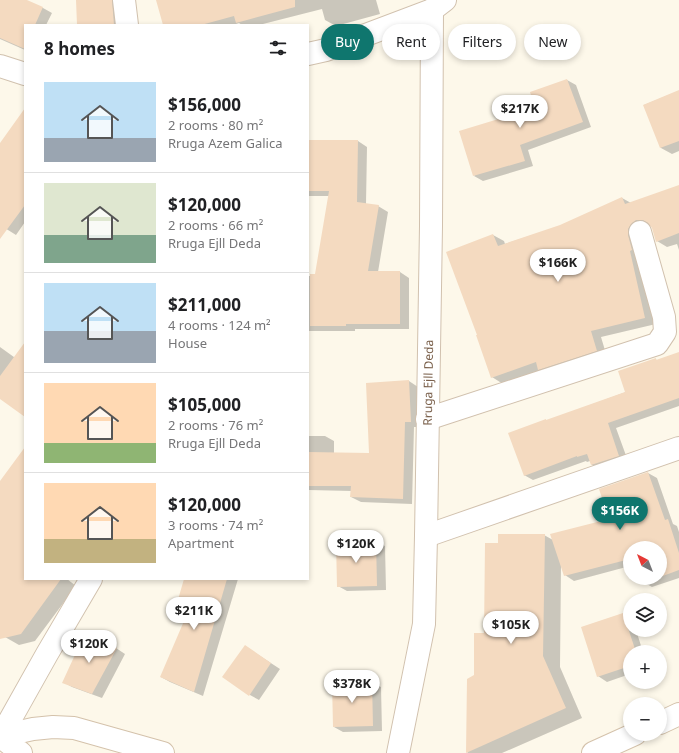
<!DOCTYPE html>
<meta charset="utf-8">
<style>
:root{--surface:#fff;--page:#f2f2f2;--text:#202124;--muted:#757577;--line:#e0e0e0;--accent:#0f766e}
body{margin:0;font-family:"Noto Sans",sans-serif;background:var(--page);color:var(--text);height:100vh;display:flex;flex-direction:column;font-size:15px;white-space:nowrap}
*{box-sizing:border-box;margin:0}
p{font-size:13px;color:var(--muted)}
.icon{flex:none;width:22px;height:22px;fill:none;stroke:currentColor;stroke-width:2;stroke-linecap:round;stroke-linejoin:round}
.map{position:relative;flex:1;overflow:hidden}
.panel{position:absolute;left:24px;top:24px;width:285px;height:556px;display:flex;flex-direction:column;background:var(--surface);border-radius:0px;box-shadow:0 2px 6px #0003}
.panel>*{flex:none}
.hud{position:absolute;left:321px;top:24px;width:298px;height:36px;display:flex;gap:8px}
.needle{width:26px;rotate:318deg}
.fabs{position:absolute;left:623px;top:541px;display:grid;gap:8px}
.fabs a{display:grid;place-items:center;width:44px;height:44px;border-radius:50%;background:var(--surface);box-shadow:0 2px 6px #0003;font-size:20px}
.price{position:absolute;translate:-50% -34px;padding:0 9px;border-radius:14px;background:#fff;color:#222;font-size:13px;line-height:26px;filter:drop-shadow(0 1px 2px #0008)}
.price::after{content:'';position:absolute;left:50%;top:24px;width:12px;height:9px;margin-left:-6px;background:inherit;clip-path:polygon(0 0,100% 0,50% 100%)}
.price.selected{background:var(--accent);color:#fff}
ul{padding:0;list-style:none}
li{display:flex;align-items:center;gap:12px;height:100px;padding:0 20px}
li+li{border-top:1px solid var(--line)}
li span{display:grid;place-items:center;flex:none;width:112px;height:80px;border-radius:0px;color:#555}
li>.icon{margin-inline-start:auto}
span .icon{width:48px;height:48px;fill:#fffc;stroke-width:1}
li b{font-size:17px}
h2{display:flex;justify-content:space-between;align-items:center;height:48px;padding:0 20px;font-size:17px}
.tag{padding:0 14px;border-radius:18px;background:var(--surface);box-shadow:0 2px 6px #0003;font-size:14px;line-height:36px}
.tag.selected{background:var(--accent);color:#fff}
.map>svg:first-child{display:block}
</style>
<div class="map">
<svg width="679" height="753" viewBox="0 0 679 753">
<rect width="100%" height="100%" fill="#fdf8ea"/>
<path fill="#0003" d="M3,0H24L43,8L52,13L46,25H25V50L0,39V8Z
M77,0H122L123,25H78Z
M157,0H376L380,14L336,26L325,20L322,9L259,25H242L239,23L233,25H164Z
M567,80L576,85L591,127L528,150L533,166L483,181L474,176L536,109Z
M679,91V151L672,154L661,148L644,105Z
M25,127V222L16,235L0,225V161Z
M308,141H358L367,147L366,204L378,206L388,212L378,272H400L409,278V329H355V331H309L308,386V276H311L316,275L329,196H308Z
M679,186V250L677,244L667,247L657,241L652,226H648L656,324L601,337L607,357L549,375L541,370L503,384L492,377L493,235L504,241L505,244L560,226L622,198L631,203Z
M0,347L25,365V415L0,397Z
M679,353V406L616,428L628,461L601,470L592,465L590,461L587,462L586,461L533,480L524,475L546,420L547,421L626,392L655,359L659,361Z
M409,381L418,387L420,427H414L412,504L361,502L351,497L352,491L308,490V436H325L334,441V453L370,454Z
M25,454V579H67L76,586L35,641L19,645L5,637L0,636V483Z
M648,473L657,478L673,524L677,526L679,532V578L652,587L643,582L641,578H660V548H630V566L574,581L565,575L561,565L560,667L582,718L502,753H468L467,752L475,676L485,634L499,544L544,535L553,540L611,519L600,490Z
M376,541L385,546L386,590L347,591L338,586L337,542Z
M185,579H238L203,696L170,682L161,677L190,609L178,602Z
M623,615L630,618V630H636L643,652H630V674L607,682L598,676Z
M245,646L280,669L259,700L250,695Z
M116,648L125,654L102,698L72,687L63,682Z
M372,682L381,687L382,731L343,732L334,727Z"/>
<path fill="#f4dac0" d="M0,0H27L43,7L35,25H25V49L0,38Z
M76,0H112L114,25H77Z
M156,0H295V7L236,23L234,16L201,25H163Z
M567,79L583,122L520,145L525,161L473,176L459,131L535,108L530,92Z
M679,90V141L660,148L643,105Z
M25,108V205L0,239V143Z
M308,140H358L357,202L379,205L368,271H400V324H346V326H310V274H315L329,191H308Z
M679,185V233L656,242L652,228L648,223L643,220H636L631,224L628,229V235L632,250L630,251L645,318L591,331L597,351L538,370L536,362L491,378L476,335H477L446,252L493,234L498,246L560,225L622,197L625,204Z
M25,342V417L0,399V376Z
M679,352V398L608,423L619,456L591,465L587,454L577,457V456L524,476L508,433L546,419V420L625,392L618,371L656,358V360Z
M409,380L411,422H405L403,499L350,497L351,486H308V452L369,453L366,383Z
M25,447V579H61L21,634L0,639V481Z
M648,472L665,520L668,519L679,553V570L660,577V548H630V559L564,576L550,534L609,519L599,489Z
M498,534H545L543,656L566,708L466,753L467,679L474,675V633H484L485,543H498Z
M376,540L377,586L337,587L336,541Z
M184,579H227L194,692L160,677L190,607L177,603Z
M623,613L636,652H630V666L597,677L581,627Z
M85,633L117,648L92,694L62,683Z
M245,645L271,663L249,696L222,677Z
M372,681L373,726L333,727L332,682Z"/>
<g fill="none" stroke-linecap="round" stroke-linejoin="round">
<defs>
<g id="street">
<path d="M124,0L127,25"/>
<path d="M308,54L326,50L432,10L445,0"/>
<path d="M0,66L25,74"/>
<path d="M427,419L657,344L665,332L664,317L640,232"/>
<path d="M426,536L679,448"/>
<path d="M1,736L47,654L91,579"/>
<path id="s1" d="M398,753L424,624L426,536L431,226L432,10"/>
</g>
<path id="secondary" d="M660,723L679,714
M0,736L21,753
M1,736L33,729L53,727L74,728L163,753
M593,753L635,734"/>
</defs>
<use href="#street" stroke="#d1c1ae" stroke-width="24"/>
<use href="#secondary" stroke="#d4c2ab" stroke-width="24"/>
<use href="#street" stroke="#fff" stroke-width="22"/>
<use href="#secondary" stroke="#fff" stroke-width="22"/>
</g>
<g text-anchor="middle" stroke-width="3.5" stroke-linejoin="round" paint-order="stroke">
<g font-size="12" fill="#7a604b" stroke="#fffbf1">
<text dy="4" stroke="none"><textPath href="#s1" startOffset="373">Rruga Ejll Deda</textPath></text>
</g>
</g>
</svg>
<div class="fabs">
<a><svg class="needle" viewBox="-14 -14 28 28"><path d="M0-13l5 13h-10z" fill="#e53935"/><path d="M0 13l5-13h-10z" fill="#757577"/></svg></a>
<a><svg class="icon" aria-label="layers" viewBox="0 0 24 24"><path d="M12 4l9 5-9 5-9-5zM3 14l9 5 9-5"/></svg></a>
<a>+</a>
<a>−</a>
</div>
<b class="price" style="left:520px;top:129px">$217K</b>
<b class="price" style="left:558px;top:283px">$166K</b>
<b class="price selected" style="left:620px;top:531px">$156K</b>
<b class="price" style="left:356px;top:564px">$120K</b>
<b class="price" style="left:194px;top:631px">$211K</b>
<b class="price" style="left:511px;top:645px">$105K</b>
<b class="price" style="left:89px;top:664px">$120K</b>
<b class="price" style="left:352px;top:704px">$378K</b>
<div class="hud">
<a class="tag selected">Buy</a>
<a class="tag">Rent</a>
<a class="tag">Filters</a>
<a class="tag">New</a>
</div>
<section class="panel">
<h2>8 homes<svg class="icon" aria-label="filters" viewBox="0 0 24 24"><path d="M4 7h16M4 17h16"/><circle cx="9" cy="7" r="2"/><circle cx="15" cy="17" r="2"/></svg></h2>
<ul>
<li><span style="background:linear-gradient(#bfe0f5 70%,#9aa5b1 0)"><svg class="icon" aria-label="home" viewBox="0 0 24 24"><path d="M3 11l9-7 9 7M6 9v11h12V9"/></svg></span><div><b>$156,000</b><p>2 rooms · 80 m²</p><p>Rruga Azem Galica</p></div></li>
<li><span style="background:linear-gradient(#dfe7d0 65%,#7fa58c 0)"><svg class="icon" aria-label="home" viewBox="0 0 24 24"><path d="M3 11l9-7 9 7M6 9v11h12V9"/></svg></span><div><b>$120,000</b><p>2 rooms · 66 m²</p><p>Rruga Ejll Deda</p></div></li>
<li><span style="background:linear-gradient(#bfe0f5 60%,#9aa5b1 0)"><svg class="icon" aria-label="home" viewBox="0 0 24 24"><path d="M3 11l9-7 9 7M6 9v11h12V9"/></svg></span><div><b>$211,000</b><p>4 rooms · 124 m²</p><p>House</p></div></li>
<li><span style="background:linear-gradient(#ffd9b3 75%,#8fb573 0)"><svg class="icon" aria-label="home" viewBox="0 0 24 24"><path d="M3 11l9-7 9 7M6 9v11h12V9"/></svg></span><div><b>$105,000</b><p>2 rooms · 76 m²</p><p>Rruga Ejll Deda</p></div></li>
<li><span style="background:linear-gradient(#ffd9b3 70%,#c2b280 0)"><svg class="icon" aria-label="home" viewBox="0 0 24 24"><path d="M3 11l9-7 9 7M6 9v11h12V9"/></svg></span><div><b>$120,000</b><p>3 rooms · 74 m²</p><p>Apartment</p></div></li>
</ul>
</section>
</div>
